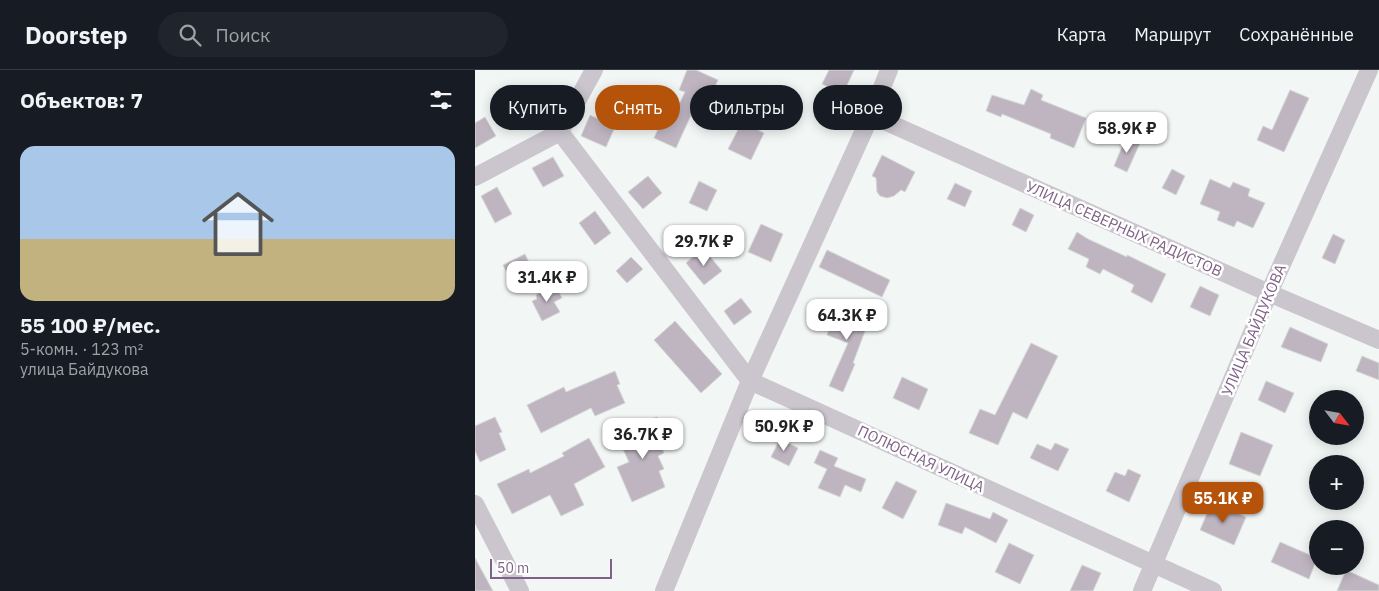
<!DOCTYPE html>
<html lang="ru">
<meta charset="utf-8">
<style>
:root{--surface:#171b24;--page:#20242c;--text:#f1f3f6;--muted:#9ea1a6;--line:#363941;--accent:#b45309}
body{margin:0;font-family:"IBM Plex Sans",sans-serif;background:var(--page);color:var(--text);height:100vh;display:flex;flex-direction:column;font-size:19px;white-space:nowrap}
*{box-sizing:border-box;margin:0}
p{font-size:16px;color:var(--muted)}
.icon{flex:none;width:28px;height:28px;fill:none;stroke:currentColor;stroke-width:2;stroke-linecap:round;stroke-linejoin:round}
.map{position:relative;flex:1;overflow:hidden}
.details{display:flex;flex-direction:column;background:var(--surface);width:475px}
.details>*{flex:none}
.hud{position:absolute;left:15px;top:15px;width:475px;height:45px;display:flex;gap:10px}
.needle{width:32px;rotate:121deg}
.fabs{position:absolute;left:834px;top:320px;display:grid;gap:10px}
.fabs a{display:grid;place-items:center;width:55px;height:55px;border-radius:50%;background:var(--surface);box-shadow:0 2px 12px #0003;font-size:25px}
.scale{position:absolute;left:15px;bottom:12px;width:122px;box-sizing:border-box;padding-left:5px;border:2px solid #7f6287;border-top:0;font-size:14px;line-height:18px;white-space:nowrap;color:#7f6287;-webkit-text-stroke:4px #fff;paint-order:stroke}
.price{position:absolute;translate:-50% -42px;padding:0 11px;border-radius:10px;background:#fff;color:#222;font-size:16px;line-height:32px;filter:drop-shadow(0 1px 2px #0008)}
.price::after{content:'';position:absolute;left:50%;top:30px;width:15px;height:11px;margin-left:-8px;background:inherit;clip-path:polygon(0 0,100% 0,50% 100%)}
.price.on{background:var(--accent);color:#fff}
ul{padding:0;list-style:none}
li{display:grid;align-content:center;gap:10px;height:265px;padding:0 20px}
li span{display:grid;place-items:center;height:155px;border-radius:15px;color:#555}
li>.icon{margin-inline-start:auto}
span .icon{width:90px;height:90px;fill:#fffc;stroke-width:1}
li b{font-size:21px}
h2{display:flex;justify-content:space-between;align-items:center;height:60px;padding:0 20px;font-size:21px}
.tag{padding:0 18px;border-radius:22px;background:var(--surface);box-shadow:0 2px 12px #0003;font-size:18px;line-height:45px}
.tag.on{background:var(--accent);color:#fff}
header{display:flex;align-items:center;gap:30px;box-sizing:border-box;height:70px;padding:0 25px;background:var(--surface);border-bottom:1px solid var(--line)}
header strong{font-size:24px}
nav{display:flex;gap:28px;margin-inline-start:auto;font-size:18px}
.search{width:350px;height:45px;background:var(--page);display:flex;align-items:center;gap:12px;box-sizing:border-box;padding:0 18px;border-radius:28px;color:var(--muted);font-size:19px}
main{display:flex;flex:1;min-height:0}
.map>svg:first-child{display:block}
</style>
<header>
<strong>Doorstep</strong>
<div class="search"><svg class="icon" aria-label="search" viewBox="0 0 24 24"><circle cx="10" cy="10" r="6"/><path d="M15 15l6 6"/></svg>Поиск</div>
<nav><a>Карта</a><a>Маршрут</a><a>Сохранённые</a></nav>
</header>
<main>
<section class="details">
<h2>Объектов: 7<svg class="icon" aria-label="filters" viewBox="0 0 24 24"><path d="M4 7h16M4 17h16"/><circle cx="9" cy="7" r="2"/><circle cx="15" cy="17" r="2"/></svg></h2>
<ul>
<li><span style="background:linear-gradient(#a9c7e8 60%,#c2b280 0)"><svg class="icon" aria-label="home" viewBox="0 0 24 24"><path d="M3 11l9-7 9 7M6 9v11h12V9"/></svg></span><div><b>55 100 ₽/мес.</b><p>5-комн. · 123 m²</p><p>улица Байдукова</p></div></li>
</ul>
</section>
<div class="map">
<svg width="904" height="521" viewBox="0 0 904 521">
<rect width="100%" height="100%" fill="#f2f6f4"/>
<path fill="#beb5c1" stroke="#d5d8d6" d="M212,0H221L243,10L226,47L217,43L201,78L179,68L189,46L197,50L210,22L204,20Z
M354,0H379L368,24L347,14Z
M556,19L568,25L566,30L611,48L599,78L575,68L576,64L527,44L526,47L511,41L517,25L549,35Z
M815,20L834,28L809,82L782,70L788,56L797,60Z
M115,45L140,57L131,77L106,66Z
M10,47L21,66L0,78V53Z
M267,52L289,63L276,90L253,79Z
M651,67L665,73L652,102L639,96Z
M407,85L440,102L430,122L426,120L419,126L412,128L405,126L402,122L401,108L397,106Z
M78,87L89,106L68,117L57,98Z
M697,99L710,106L701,125L687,118Z
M173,106L187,123L168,139L153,122Z
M735,109L755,118L758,112L775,119L773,126L790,133L778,158L762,151L759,157L742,150L745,142L725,134Z
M224,111L242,120L232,141L214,133Z
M480,113L497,121L490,137L472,129Z
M22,117L37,144L20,153L6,126Z
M545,138L559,145L551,162L537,155Z
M120,141L136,163L120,175L104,153Z
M286,154L308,164L296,192L273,182Z
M602,162L613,169L652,187V185L691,204L677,233L656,222L659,215L628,199L625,204L611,197L614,189L593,179Z
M858,164L870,170L860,194L847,188Z
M228,178L247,201L229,215L211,193Z
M352,180L415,210L407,227L344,197Z
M50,184L58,201L36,212L28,195Z
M156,187L168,199L152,213L141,201Z
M80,215L87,228L79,232L85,242L67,251L57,231L62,229L61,225Z
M725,216L744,225L735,246L715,237Z
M266,228L277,242L259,255L249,241Z
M364,233L396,245L378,293L380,294L368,322L354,316L373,273L352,265Z
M200,251L247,304L226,323L179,270Z
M815,257L853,274L846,292L806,277Z
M556,273L583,286L552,349L538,342L523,375L494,363L505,339L520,345Z
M887,286L904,293V310L881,301Z
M140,301L145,314L142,315L150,333L120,346L116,338L66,363L52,335L89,317L91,322Z
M427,307L453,319L444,340L418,328Z
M791,311L819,323L810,343L783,330Z
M20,347L27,362L24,363L31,380L5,392L0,381V356Z
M182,347L190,365L183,368L189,383L183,386L189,399L184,401L190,417L157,432L142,397L154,392L148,379L156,376L149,361Z
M766,362L798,375L785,406L754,394Z
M114,368L130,397L99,414L109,435L86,446L75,425L37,444L22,414L54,399L55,403L89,386L87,383Z
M305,369L323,378L314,396L296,387Z
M580,373L594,379L583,401L555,388L562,374L576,380Z
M345,380L363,388L359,396L391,409L386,422L370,415L365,427L343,418L352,399L339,393Z
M653,399L666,405L654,432L631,421L640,402L650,406Z
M421,411L442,421L428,449L407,438Z
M737,432L771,447L759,475L725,460Z
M471,433L515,449L518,442L533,450L521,473L490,457L487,464L463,455Z
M805,472L842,488L834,509L796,492Z
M534,473L559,485L545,514L520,502Z
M0,488L18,521H0Z
M607,495L626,503L618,521H595Z
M871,500L904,515V521H862Z"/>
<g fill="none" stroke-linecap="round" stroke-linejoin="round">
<path stroke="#cbc5cd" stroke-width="18" d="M396,45L794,223L904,270
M85,62L275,311L738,521
M0,107L85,62L119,0
M0,434L45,521
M189,521L275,311L396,45L414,0
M667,521L794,223L894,0"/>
</g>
<g text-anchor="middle" stroke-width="5" stroke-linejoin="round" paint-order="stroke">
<g font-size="15" fill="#7f6287" stroke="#fff">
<text transform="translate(649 159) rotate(24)" y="5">УЛИЦА СЕВЕРНЫХ РАДИСТОВ</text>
<text transform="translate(779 260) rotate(-67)" y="5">УЛИЦА БАЙДУКОВА</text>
<text transform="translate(446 389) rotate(25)" y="5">ПОЛЮСНАЯ УЛИЦА</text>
</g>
</g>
</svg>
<div class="fabs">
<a><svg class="needle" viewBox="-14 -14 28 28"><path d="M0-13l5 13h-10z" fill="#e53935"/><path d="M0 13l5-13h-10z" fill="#9ea1a6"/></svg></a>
<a>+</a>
<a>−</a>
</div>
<div class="scale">50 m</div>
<b class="price" style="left:652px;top:84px">58.9K ₽</b>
<b class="price" style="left:229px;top:197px">29.7K ₽</b>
<b class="price" style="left:72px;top:233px">31.4K ₽</b>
<b class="price" style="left:372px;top:271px">64.3K ₽</b>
<b class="price" style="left:309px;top:382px">50.9K ₽</b>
<b class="price" style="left:168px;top:390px">36.7K ₽</b>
<b class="price on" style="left:748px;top:454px">55.1K ₽</b>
<div class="hud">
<a class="tag">Купить</a>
<a class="tag on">Снять</a>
<a class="tag">Фильтры</a>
<a class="tag">Новое</a>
</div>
</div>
</main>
